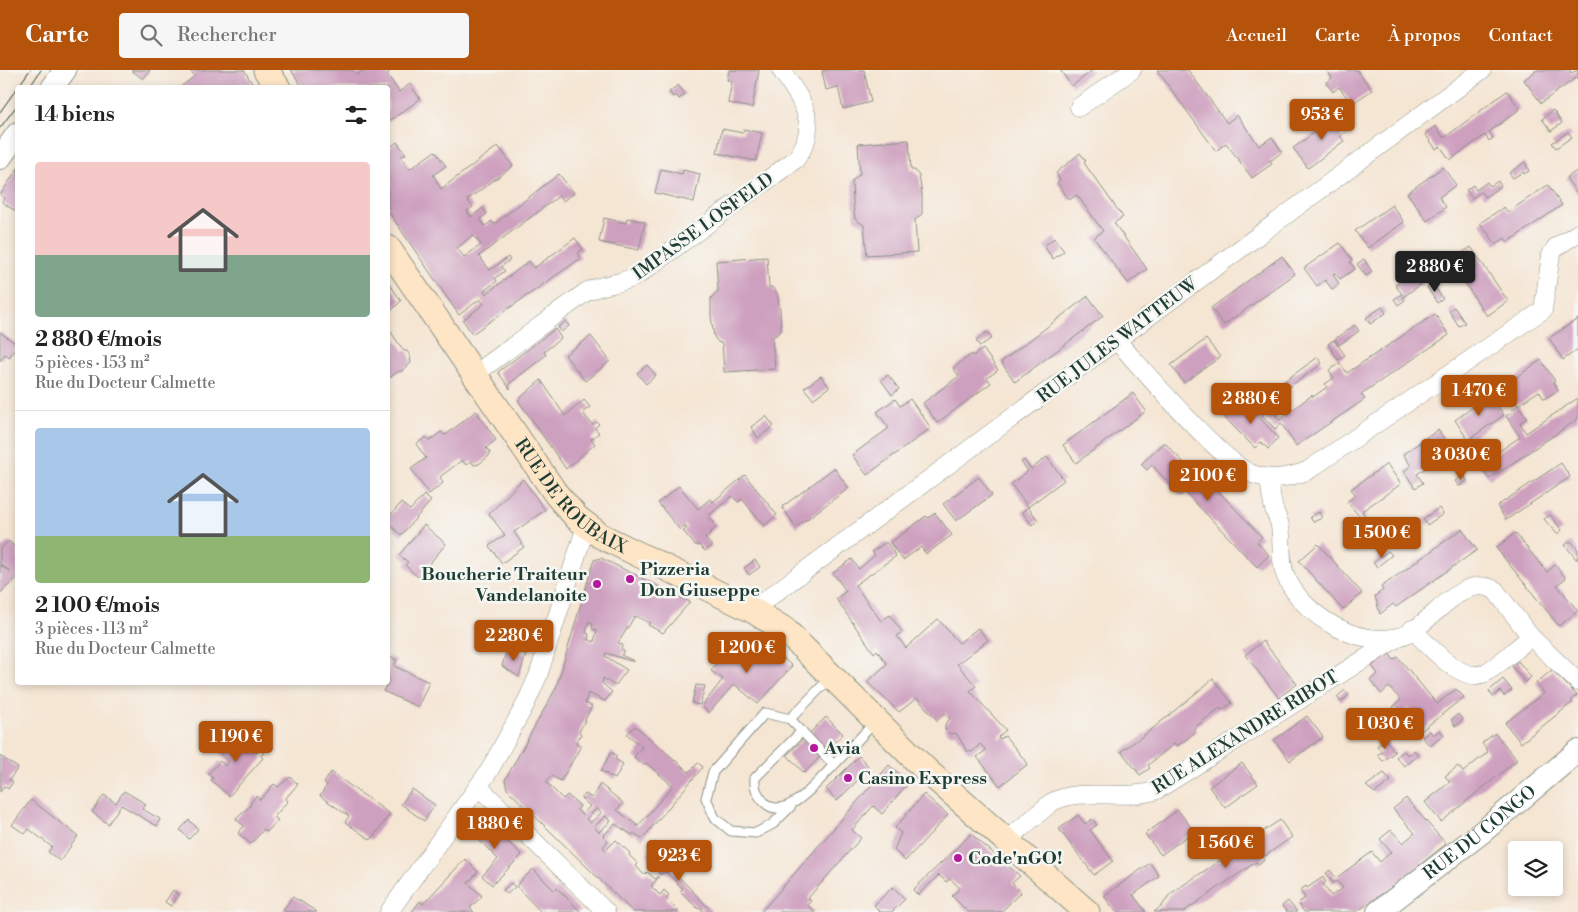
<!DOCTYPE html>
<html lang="fr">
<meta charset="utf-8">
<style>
:root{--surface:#fff;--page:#f6f6f6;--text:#222;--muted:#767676;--line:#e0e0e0;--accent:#b45309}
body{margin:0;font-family:"Libre Bodoni",serif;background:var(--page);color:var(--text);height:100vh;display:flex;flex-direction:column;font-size:19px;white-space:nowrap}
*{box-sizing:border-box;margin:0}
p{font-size:16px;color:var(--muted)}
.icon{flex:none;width:28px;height:28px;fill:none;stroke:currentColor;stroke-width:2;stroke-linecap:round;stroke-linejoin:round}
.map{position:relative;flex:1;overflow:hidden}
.sheet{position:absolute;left:15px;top:15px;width:375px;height:600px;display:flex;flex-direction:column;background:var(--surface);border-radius:5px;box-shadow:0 2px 8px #0003}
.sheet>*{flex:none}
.controls{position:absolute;left:1508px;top:771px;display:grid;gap:10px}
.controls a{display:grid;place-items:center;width:55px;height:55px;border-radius:5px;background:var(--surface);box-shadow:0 2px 8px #0003;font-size:25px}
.price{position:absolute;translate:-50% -42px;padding:0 11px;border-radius:5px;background:var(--accent);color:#fff;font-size:16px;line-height:32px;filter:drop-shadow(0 1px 2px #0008)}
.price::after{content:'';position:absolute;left:50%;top:30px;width:15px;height:11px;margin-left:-8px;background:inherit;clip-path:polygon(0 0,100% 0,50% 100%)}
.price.on{background:#222;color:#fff}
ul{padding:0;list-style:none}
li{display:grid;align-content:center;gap:10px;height:265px;padding:0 20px}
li+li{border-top:1px solid var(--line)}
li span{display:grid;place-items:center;height:155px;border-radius:5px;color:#555}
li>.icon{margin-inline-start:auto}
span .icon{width:90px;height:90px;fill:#fffc;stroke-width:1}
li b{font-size:21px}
h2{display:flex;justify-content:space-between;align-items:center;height:60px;padding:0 20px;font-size:21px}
header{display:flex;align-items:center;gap:30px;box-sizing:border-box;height:70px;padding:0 25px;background:var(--accent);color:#fff}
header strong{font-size:24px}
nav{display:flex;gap:28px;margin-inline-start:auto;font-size:18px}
.search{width:350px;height:45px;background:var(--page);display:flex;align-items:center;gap:12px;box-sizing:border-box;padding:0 18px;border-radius:5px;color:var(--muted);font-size:19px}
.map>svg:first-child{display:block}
</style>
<header>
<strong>Carte</strong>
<div class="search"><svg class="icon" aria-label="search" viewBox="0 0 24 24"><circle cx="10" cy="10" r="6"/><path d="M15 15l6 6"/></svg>Rechercher</div>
<nav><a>Accueil</a><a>Carte</a><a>À propos</a><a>Contact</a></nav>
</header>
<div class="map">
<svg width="1578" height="842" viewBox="0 0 1578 842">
<rect width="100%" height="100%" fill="#f6f6f2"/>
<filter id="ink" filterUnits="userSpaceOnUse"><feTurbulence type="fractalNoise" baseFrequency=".02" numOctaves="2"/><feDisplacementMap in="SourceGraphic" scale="10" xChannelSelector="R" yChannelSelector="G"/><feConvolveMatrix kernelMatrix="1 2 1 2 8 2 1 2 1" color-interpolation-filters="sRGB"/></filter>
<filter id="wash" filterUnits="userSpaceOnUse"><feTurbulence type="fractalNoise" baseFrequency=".0096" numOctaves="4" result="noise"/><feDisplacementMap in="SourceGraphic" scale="20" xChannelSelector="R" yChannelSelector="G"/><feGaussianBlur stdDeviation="1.12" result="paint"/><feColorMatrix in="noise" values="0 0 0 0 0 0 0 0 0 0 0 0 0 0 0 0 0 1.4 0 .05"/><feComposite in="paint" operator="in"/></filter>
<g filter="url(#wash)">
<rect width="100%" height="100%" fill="#f5e5d3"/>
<g id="blocks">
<path fill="#cea0bf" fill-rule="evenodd" d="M131,0H150L143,9Z
M189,0H244L255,18H179L195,6Z
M291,0H353L357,5L364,0H392L387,4L399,22L410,14L420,29L388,52V18H303Z
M729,0H759L752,38L728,33L732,11L727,10Z
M826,0H864L871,32L843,39L838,17L826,20L822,1Z
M1060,0H1093L1072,16Z
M1157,0H1188L1227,53L1237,45L1259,76L1272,67L1282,82L1270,91L1272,94L1252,108L1226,73L1216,81Z
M1327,0H1357L1372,20L1352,34L1339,17L1333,22L1326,13L1332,8Z
M1537,0H1570L1571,3L1578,0V9L1577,7L1541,33L1524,10Z
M678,15L685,24L679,29L676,25L673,27L669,22Z
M1507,21L1520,39L1489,62L1493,68L1489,71L1485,65L1450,90L1440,76L1436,79L1425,64L1435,56L1444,68Z
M1553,40L1562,53L1551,61L1542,49Z
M1341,44L1351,58L1340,66L1344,71L1308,98L1293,78Z
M722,59L743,63L744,59L762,63L756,91L717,83Z
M1568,62L1572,67L1556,78L1552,73Z
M909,70L911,100H915L919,106L922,124V144L915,150L917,182L867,185L864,155L855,149L853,132L852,111L860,104L858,74Z
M397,72L406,84L401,87L410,99L435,81L446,96L433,105L441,119L498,76L513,96L467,130L473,137L467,141L471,147L483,138L487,144L480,149L485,156L492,151L494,154L559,104L574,123L563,131L559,126L479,186L490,200L508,187L510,190L501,197L505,201L495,208L497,211L484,221L486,224L529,191L534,198L575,168L583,179L578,183L581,188L472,264L463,250L484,234L480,229L459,245L388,141V79ZM473,165L481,175L464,187L457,178Z
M1080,83L1086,91L1084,93L1123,147L1114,153L1147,199L1128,213L1094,168L1103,161L1077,125L1069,130L1057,112L1060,110L1056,103Z
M1525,92L1529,101L1524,104L1523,102L1513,108L1509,103Z
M1443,97L1456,115L1439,127L1446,137L1427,151L1407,123Z
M18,98V143L2,132L5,128L0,125Z
M661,99L682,104L683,100L700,104L694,132L655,123Z
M1578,100V125L1566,108Z
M1498,111L1501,116L1485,127L1481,122L1472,128L1466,120L1473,115L1476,120L1487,112L1490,116Z
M1548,115L1562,135L1508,172L1505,168L1496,174L1480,153L1504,137L1508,142Z
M1392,135L1404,152L1368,178L1355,161Z
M604,148L626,153L627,148L645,152L639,180L599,172Z
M1054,168L1064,181L1053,189L1044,176Z
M1340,173L1352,190L1350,192L1355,199L1340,209L1335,203L1333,204L1339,214L1332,219L1325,210L1317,216L1304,198Z
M1471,177L1508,231L1487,246L1450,191Z
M1282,186L1295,204L1224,255L1211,238Z
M767,187L769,217H772L777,223L780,239L781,261L772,268L775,299L724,302L722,273H719L714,267L711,246V228L718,221L716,191Z
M1364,189L1372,202L1366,206L1357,194Z
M1414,201L1423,213L1403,227L1405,230L1398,235L1394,229L1402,224L1395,215Z
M388,212L401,231L388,244Z
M1432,213L1443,229L1437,233L1427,217Z
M1088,226L1103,246L1015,312L1001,292Z
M1382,237L1386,243L1370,254L1366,248Z
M1454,237L1465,253L1459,256L1449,241Z
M1435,244L1449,265L1361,324L1365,329L1296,376L1281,353L1275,359L1262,345L1270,337L1279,350L1312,325L1313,327L1327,317L1325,314L1334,308L1329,300L1340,293L1347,303Z
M1578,249V279L1563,290L1549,268Z
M566,251L569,256L561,262L558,257Z
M1355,255L1359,261L1339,275L1335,269Z
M388,258L404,281H407L410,286L411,293L402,301H399L388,309Z
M555,259L561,268L544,282L546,285L509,314L510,319L498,302Z
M0,262L18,275L9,287L5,284L0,291Z
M987,262L992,268L980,276L976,271Z
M591,266L610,291L585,311L565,285Z
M1206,269L1220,287L1184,313L1171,295Z
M1334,270L1345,285L1338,290L1328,274Z
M983,279L998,300L987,308L991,313L937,353L923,333L959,306L953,298L972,284L973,286Z
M1318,287L1322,294L1279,324L1275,318Z
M1541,290L1555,311L1553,312L1558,320L1544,329L1539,321L1518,335L1505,315Z
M647,295L656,305L646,314L637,303Z
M888,305L899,319L892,325L881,310Z
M821,306L829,317L813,329L804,318Z
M541,310L565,346L584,330L590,337L583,342L586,347L593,355L597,352L599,354L595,358L599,363L591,369L595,374L566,399L518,330Z
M1133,323L1146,341L1076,393L1063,375Z
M1490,325L1504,345L1468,370L1455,350Z
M1578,328V349L1489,409L1479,395L1520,367L1506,346L1512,342L1511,341L1518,335L1527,348L1520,353L1526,363Z
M895,329L900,336L910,329L931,358L867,405L852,385L889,358L877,342Z
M1243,329L1278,368L1268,379L1261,372L1255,378L1224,347Z
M476,341L496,370L486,378L490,382L489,386L479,394L474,395L471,391L466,395L462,390L440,407L443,413L429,424L411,399L426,388L416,374L426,367L429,371L441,362L444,365L447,364Z
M766,346L774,356L758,368L751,357Z
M1438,360L1452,380L1437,390L1441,396L1438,398L1435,392L1417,404L1423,413L1415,418L1404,401L1411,396L1403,384Z
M1164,372L1199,409L1203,405L1262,467L1257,472L1269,485L1257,497L1185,422L1181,426L1152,395L1147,400L1141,394Z
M1047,387L1064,410L1028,437L1038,450L1032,455L1022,442L1028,437L1011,414L1028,401L1021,392L1024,390L1031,399Z
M1561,393L1570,407L1506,450L1497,436Z
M1387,394L1401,414L1362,441L1366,447L1362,449L1347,432L1356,425L1351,419Z
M834,398L849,418L796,457L782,437Z
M745,405L777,445L764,456L742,429L738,432L732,426L708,446L717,456L705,468L712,476L705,481L699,475H695L683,461L687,458L685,455L680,460L658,433L679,416L698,439L710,429L713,432Z
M1464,405L1467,411L1459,416L1455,411Z
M979,407L992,425L956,451L943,434Z
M523,409L545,440L514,462L524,477L502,493L489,476L505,465L489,444Z
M424,425L431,431L401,465L388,453V448L401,433L410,440Z
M1439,438L1443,444L1427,455L1423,449Z
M1319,442L1322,448L1313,452L1310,447Z
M935,443L952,465L926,484L921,477L903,490L890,473L926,446L928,448Z
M1550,445L1562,460L1557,464L1544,449Z
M424,455L446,474L418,507L405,495L408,492L399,485Z
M1411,457L1415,462L1400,474L1396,468Z
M1367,458L1378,473L1373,477L1362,461Z
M1462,459L1477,480L1396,537L1393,534L1380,544L1375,526L1383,520L1381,517Z
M1515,463L1547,502L1555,495L1566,508L1557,515L1578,541L1559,556L1496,478Z
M9,471L18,480V507L0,523V495L11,502L0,494V479Z
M1571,471L1578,480L1577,490L1565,475Z
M886,472L896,486L855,515L881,551L890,545L902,562L897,566L906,578L938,549L959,573L978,558L988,570L957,594L976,616L970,621L1006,660L998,667L1000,669L1005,666L1028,694L1000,716L977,687L986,680L980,674L972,682L967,681L956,663L950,664L945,659V654L950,649L945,643L937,650L917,628L899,642L867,612L887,594L877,580L874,583L836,529L846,521L833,503L852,489L859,499L875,485L872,482Z
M1318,474L1362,523L1343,540L1299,491Z
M1388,481L1392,485L1377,497L1373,493Z
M601,488L690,532L663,563L648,555L650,553L635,546L618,573L623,575L621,579L625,581L621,585L634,591V592L606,583L605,586L627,600L615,616L603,608L602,613L612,622L605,631L588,623L585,633L592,636L579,662L581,664L576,673L581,676L561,711L551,706L546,712L563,729L567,725L577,733L580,736L577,740L582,745L590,736L581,728L585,724L592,728L600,714L623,733L617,740L638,756L673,716L646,693L644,695L634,687L642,677L627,664L635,656L689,702L698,693L703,697L642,769L634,763L632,765L615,754L603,766L608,771L603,777L606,780L616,770L630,783L629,785L638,794L636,796L644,805L647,802L655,809L659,807L651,816L660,825L664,820L669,825L666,828L679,841L678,842H633L507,719L505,710L556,618L594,490ZM589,551L593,553L592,559L597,560L594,572L588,569L589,564L586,563ZM597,738L601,743L590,753L586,749ZM605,746L611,751L599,762L594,757Z
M755,490L760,497L749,505L744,498Z
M1263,571L1297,614L1279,628L1245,585Z
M734,573L757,588L768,575L792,596L758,634L734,614L709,643L702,636L723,609L711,601L724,581L728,584Z
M507,579L526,584L519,607L502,596Z
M1388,582L1394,590L1398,587L1437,634L1456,619L1464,627L1421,661L1416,654L1407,661L1398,650L1410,640L1408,638L1400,645L1393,637L1401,630L1389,617L1381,624L1370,610L1378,604L1372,596Z
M388,586L397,590L394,596L429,612L418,637L383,621L388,612Z
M1518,591L1531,607L1525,613L1512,596Z
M1552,600L1577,625L1571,630L1573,632L1521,673L1505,653L1544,623L1536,613Z
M1213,609L1232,633L1222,640L1220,638L1194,658L1196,661L1187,669L1177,676L1174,674L1148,695L1150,698L1140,705L1121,681L1146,664Z
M1503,609L1512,620L1504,626L1500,621L1493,627L1489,621Z
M696,615L705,616L700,635L692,633Z
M1345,620L1349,625L1341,632L1337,627Z
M1458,644L1463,650L1455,656L1451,650Z
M1307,646L1323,667L1290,691L1274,670Z
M826,647L843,664L804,703L787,685Z
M1440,660L1444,665L1430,676L1422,667L1430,661L1433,665Z
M235,661L257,682L266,672L269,675L261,686L263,688L229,726L211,710L213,708L208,704L220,691L225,696L229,691L217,680Z
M1495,663L1517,690L1441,752L1425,732L1450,712L1445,706L1458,696L1463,702L1488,682L1482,673Z
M1385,669L1395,682L1383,691L1377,685L1382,682L1377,676Z
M1414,680L1418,685L1404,696L1396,687L1404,681L1407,685Z
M611,682L617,686L615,689L623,694L615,709L601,701Z
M0,686L18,698L9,710L13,712L8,719L4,716L0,722Z
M859,686L870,698L837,731L826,719Z
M1242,693L1258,714L1225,738L1209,717Z
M889,695L909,712L882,744L873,736L852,760L861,768L808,828L811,831L807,835L815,842H761Z
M331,702L390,744L371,770L345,752L349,746L320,726L327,715L324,713Z
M1384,703L1391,711L1375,723L1366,716Z
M290,707L298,714L285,729L288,731L274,747L278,750L267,762L264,759L251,774L238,763L244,756L236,749L251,735L250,734L256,726L260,730L274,714L278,717Z
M412,719L435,735L424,751L401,734Z
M124,721L146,734L142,739L160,749L157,756L121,735L108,754L92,742L104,725L116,733Z
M924,724L948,745L905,791L894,780L901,763L895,758Z
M1406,728L1446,774L1396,814L1356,842H1304L1298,833L1305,828L1300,820L1306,816L1307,818L1323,807L1326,812L1323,814L1331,826L1343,818L1337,811L1333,813L1326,803L1330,800L1336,808L1372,782L1380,792L1391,782L1380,769L1391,760L1403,773L1415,763L1393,739Z
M31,730L78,766L60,791L48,782L52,777L29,759L25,764L12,755Z
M1178,740L1194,761L1161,785L1145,764Z
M1078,745L1085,754L1092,749L1097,755L1090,760L1113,791L1094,805L1059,759Z
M481,746L522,785L492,815L482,806L498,789L470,761Z
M189,750L198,759L189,769L180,760Z
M1280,750L1292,767L1262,788L1264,790L1259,795L1256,792L1183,842H1154L1162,836L1170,824Z
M971,764L1020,806L1012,813L1021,822L1001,842H968L952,826L960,818L950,809L946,812L939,805L918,825L913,820Z
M652,779L704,833L712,842H702L703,841L700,837L698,839L680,821L683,819L665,801L661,805L658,802L662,799L647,784Z
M465,789L478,802L468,813L482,826L470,838L474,842H412L420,831L423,834Z
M1150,793L1159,806L1133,825L1146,842H1116L1104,826Z
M533,799L555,821L557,818L581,842H541L516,816Z
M511,813L515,817L507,824L503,820Z
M893,817L905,829L892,842H880L874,835Z
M173,820L179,825L171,836L165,832Z
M292,827L300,831L317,842H286L283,840Z
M1288,831L1297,842H1287L1282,836Z"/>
</g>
</g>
<g filter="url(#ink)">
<use href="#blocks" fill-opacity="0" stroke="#8a9184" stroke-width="1"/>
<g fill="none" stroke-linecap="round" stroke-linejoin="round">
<defs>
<path id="service" d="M830,608L790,649L834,695L875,652
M790,649L765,643L713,702L706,728L715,748L731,761L756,763L773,754L791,736
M802,661L755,708C754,718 757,724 764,732C785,754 819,710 834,695"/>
<path id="minor" d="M1079,37L1132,0
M1116,270C1142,298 1225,397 1255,405C1273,411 1290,407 1307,401L1543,240L1551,185L1556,177L1578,163
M474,305L586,222C603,213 622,215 638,205L796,89C822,55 801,29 781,0
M1269,408C1270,417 1271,426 1273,435C1274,442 1279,449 1280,456C1283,473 1279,493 1287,509C1305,546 1356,577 1398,567C1431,559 1459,501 1495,520L1531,567C1516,578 1501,594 1485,603C1461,615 1428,574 1412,559
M752,540L1482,0
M1531,567L1578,612
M479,717L606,842
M1007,770L1052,732C1084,716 1123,732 1157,720L1399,567
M389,842L489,701L525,635L538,606L586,456"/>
<g id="tertiary">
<path d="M52,18L65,0"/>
<path d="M0,88L18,63"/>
<path id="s1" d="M1378,842L1481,763L1578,681"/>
</g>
<g id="secondary">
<path d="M266,0L278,18"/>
<path id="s2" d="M388,178L556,424L577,448L601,466L752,540L785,560L925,699L1087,842"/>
</g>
</defs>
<use href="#service" stroke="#8a9184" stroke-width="11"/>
<use href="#minor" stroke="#8a9184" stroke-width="19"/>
<use href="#tertiary" stroke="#8a9184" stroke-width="24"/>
<use href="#secondary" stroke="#8a9184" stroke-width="27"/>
<use href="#service" stroke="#fff" stroke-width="9"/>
<use href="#minor" stroke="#fff" stroke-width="18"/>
<use href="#tertiary" stroke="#fff" stroke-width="22"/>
<use href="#secondary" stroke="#fde5c5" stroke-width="25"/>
<path stroke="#1f3d34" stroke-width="1" d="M29,18L41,0
M0,42L30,0
M0,58L18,34"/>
</g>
</g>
<g fill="#b5179e" stroke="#f6f6f2" stroke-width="2">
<circle cx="630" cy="509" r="5"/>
<circle cx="597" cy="514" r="5"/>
<circle cx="814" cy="678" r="5"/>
<circle cx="848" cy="708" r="5"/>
<circle cx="958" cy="788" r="5"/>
</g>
<g text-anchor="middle" stroke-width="5" stroke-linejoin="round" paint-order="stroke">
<g font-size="18" fill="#1f3d34" stroke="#f6f6f2">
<text transform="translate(703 156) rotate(-36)" y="6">IMPASSE LOSFELD</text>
<text transform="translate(1117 270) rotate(-37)" y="6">RUE JULES WATTEUW</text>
<text dy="6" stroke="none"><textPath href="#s2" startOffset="310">RUE DE ROUBAIX</textPath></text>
<text transform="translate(1245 662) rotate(-32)" y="6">RUE ALEXANDRE RIBOT</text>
<text dy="6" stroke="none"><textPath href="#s1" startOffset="129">RUE DU CONGO</textPath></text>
</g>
<g font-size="18" font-weight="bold" fill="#1f3d34" stroke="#f6f6f2" text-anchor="start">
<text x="640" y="505">Pizzeria<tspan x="640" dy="21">Don Giuseppe</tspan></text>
<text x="587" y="510" text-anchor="end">Boucherie Traiteur<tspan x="587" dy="21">Vandelanoite</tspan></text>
<text x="824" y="684">Avia</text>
<text x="858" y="714">Casino Express</text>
<text x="968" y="794">Code'nGO!</text>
</g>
</g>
</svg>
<div class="controls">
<a><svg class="icon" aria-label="layers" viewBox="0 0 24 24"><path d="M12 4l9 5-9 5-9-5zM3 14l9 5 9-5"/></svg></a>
</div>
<b class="price" style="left:1322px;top:71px">953 €</b>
<b class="price on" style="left:1435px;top:223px">2 880 €</b>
<b class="price" style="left:1479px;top:347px">1 470 €</b>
<b class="price" style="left:1251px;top:355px">2 880 €</b>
<b class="price" style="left:1461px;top:411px">3 030 €</b>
<b class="price" style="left:1208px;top:432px">2 100 €</b>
<b class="price" style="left:1382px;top:489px">1 500 €</b>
<b class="price" style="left:514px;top:592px">2 280 €</b>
<b class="price" style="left:747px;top:604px">1 200 €</b>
<b class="price" style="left:1385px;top:680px">1 030 €</b>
<b class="price" style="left:236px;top:693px">1 190 €</b>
<b class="price" style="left:495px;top:780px">1 880 €</b>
<b class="price" style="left:1226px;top:799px">1 560 €</b>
<b class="price" style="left:679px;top:812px">923 €</b>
<section class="sheet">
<h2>14 biens<svg class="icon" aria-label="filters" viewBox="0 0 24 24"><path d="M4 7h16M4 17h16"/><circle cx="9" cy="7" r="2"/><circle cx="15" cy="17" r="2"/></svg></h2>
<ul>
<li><span style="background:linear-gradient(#f6c9c9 60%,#7fa58c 0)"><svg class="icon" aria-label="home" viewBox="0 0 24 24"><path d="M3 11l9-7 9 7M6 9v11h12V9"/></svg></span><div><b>2 880 €/mois</b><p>5 pièces · 153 m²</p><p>Rue du Docteur Calmette</p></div></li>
<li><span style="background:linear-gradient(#a9c7e8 70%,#8fb573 0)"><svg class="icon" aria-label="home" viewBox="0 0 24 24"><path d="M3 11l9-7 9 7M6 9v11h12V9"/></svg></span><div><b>2 100 €/mois</b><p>3 pièces · 113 m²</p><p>Rue du Docteur Calmette</p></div></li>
</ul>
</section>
</div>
